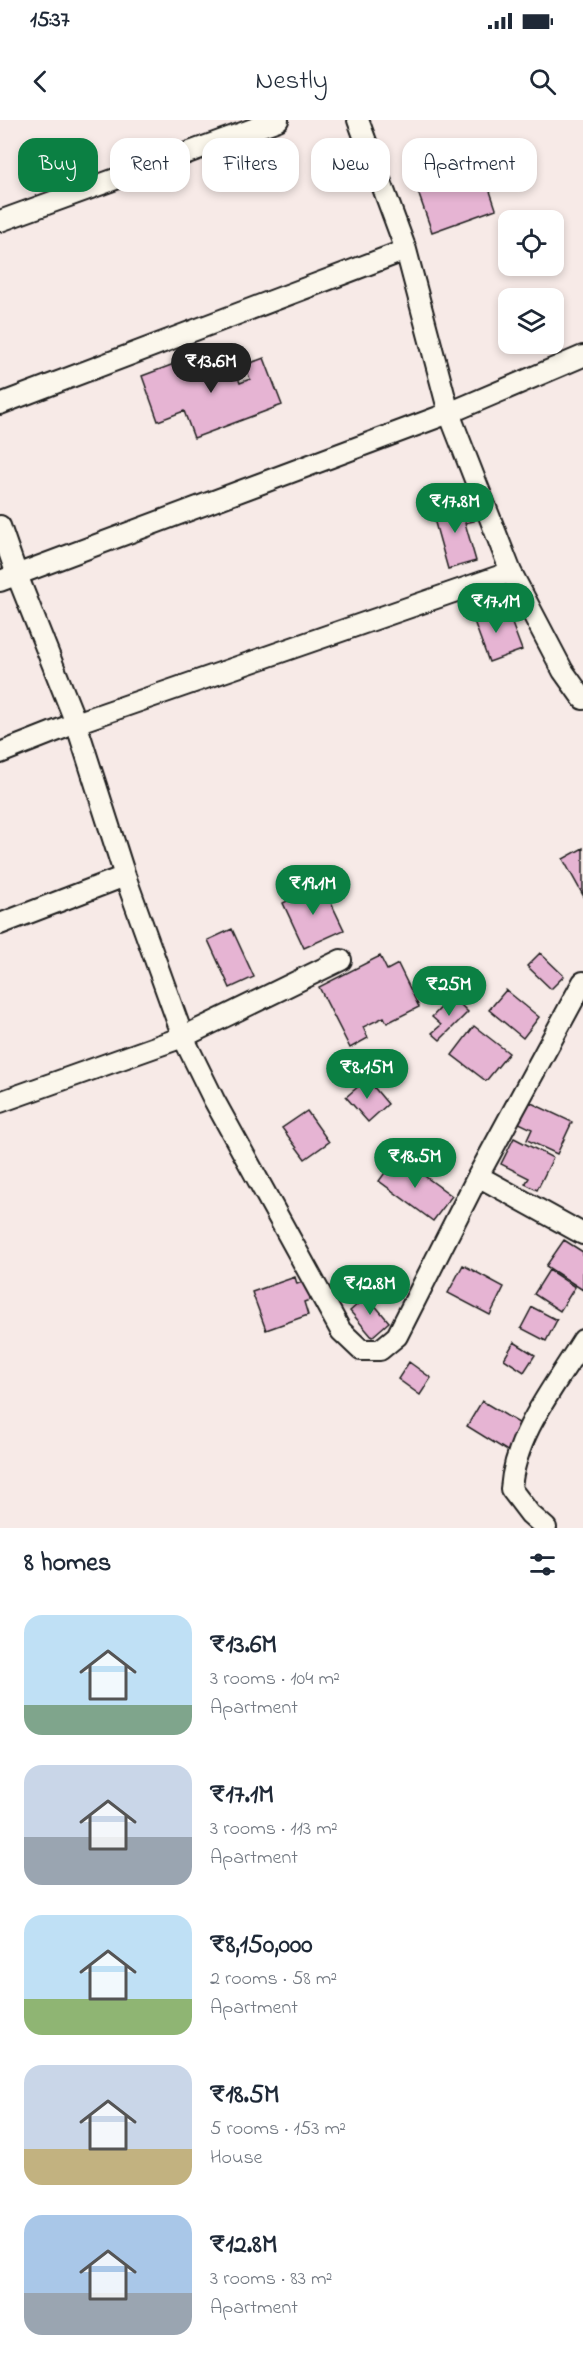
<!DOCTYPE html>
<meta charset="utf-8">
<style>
:root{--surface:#fff;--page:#f2f2f3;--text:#1f2937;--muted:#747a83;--accent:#0b8043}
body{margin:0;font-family:"Indie Flower",sans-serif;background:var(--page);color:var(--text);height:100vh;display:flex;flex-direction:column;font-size:22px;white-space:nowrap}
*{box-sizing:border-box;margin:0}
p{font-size:20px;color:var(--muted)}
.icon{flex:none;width:33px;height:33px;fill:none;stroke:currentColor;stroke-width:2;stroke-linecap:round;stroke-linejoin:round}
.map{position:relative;height:1408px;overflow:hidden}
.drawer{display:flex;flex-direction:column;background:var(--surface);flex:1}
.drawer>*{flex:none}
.top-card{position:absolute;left:18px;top:18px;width:548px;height:54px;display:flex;gap:12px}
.buttons{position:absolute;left:498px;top:90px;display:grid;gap:12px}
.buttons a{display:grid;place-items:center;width:66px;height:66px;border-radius:12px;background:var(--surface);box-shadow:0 3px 9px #0003;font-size:30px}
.price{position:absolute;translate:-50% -51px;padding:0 14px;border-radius:21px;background:var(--accent);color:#fff;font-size:20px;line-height:39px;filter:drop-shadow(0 2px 3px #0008)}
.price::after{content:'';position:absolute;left:50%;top:36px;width:18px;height:14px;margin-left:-9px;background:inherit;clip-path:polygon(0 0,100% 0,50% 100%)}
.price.selected{background:#222;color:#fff}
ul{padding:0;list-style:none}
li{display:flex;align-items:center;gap:18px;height:150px;padding:0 24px}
li span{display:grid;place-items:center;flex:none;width:168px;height:120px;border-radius:18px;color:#555}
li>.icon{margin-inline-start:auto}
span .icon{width:72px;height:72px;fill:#fffc;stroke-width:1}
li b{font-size:26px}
h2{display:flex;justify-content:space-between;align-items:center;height:72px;padding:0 24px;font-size:26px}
.tag{padding:0 21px;border-radius:18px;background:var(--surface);box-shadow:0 3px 9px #0003;font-size:21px;line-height:54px}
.tag.selected{background:var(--accent);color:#fff}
.status{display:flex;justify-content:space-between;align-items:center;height:42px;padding:0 30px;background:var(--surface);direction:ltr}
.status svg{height:16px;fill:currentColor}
header{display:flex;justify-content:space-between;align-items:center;height:78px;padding:0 24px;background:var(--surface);font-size:27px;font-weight:600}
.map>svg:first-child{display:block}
</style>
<div class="status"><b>15:37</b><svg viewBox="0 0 49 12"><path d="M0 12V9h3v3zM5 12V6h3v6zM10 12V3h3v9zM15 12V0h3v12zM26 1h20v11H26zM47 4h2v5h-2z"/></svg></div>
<header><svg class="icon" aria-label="back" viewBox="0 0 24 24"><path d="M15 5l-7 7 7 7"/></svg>Nestly<svg class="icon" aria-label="search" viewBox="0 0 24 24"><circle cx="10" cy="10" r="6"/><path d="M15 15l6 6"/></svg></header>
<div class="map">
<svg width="583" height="1408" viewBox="0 0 583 1408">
<rect width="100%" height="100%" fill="#f7eae7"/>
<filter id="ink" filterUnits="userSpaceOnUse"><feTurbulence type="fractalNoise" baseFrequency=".0167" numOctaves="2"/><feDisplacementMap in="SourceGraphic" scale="12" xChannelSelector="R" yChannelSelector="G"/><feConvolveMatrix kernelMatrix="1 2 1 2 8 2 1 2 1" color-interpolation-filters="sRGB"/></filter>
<g filter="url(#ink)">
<path fill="#e6b4d3" stroke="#1c1c1c" stroke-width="1.5" d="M456,36L459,45L479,38L496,89L432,112L411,52Z
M198,235L205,254L233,244L240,263L250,259L245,245L264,238L282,285L194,318L184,291L158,301L142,256Z
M468,382L474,401L465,403L476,441L448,449L432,392Z
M491,485L496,498L508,493L522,530L489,542L471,493Z
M583,728V775L563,739Z
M322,764L344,810L304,828L283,783Z
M232,809L254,857L230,868L208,820Z
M540,833L564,856L551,869L527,846Z
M380,836L387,850L398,844L419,887L387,903L384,897L363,907L368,918L350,928L319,867Z
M506,870L539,897L523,918L489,890Z
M452,876L468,892L440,920L432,913L441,905L432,897Z
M474,906L509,933L486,961L452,935Z
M367,959L388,984L368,1002L346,977Z
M527,981L572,1002L557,1034L527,1020L532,1009L517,1002Z
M307,991L329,1022L305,1039L282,1008Z
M514,1018L553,1038L537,1070L525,1064L529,1058L501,1044Z
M397,1036L452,1076L433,1101L379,1061Z
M564,1120L583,1132V1170L546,1146Z
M463,1145L504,1167L490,1195L448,1173Z
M549,1150L575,1167L560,1191L534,1174Z
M295,1157L297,1164L308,1160L315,1178L304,1182L308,1195L266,1210L252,1172Z
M367,1176L389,1202L372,1217L350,1191Z
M532,1187L557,1200L546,1221L521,1208Z
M514,1222L535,1235L524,1252L504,1239Z
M409,1242L431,1258L420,1275L398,1259Z
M482,1281L524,1306L509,1332L467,1306Z"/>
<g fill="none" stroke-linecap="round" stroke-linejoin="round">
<defs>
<path id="street" d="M358,0L406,130L449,293L511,452L563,551L583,579
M0,101L278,0
M0,284L406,130
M0,406L17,455L76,603L125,756L183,917L214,980L341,1211L361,1230H380L397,1216L478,1056L583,862
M0,461L449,293L583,236
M0,633L76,603L511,452
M0,804L125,756
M0,982L183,917L341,840
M478,1056L583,1114
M546,1408L530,1394L511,1369C515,1314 555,1266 583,1220"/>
</defs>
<use href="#street" stroke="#1c1c1c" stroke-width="24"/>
<use href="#street" stroke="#fbf7ec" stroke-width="20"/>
</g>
</g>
</svg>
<div class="buttons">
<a><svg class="icon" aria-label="locate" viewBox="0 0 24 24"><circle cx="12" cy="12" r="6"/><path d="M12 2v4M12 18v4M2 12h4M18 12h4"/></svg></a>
<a><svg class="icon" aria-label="layers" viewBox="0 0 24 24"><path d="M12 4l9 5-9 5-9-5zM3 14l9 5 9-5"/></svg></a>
</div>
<b class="price selected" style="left:211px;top:274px">₹13.6M</b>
<b class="price" style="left:455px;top:414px">₹17.8M</b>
<b class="price" style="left:496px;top:514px">₹17.1M</b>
<b class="price" style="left:313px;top:796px">₹19.1M</b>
<b class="price" style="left:449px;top:897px">₹25M</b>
<b class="price" style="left:367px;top:980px">₹8.15M</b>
<b class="price" style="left:415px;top:1069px">₹18.5M</b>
<b class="price" style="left:370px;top:1196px">₹12.8M</b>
<div class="top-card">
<a class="tag selected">Buy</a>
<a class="tag">Rent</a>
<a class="tag">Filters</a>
<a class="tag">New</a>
<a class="tag">Apartment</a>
</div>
</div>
<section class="drawer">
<h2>8 homes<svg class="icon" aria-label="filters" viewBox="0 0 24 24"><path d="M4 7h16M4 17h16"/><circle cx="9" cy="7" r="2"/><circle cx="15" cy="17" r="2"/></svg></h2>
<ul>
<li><span style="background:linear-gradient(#bfe0f5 75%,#7fa58c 0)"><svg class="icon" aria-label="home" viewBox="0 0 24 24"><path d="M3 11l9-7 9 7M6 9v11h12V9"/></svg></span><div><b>₹13.6M</b><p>3 rooms · 104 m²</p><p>Apartment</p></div></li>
<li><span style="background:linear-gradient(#c9d6e8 60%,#9aa5b1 0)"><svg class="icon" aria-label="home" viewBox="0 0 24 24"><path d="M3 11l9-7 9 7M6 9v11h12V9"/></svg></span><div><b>₹17.1M</b><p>3 rooms · 113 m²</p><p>Apartment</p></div></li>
<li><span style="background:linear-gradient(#bfe0f5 70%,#8fb573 0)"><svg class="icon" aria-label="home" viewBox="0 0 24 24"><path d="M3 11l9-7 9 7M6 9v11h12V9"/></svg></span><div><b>₹8,150,000</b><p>2 rooms · 58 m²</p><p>Apartment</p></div></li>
<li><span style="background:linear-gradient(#c9d6e8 70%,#c2b280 0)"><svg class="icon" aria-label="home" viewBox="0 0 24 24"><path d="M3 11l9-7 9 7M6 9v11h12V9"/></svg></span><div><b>₹18.5M</b><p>5 rooms · 153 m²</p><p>House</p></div></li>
<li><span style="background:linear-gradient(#a9c7e8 65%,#9aa5b1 0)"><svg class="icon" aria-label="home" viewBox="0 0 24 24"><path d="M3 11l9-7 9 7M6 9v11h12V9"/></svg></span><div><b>₹12.8M</b><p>3 rooms · 83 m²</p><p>Apartment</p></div></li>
</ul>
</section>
